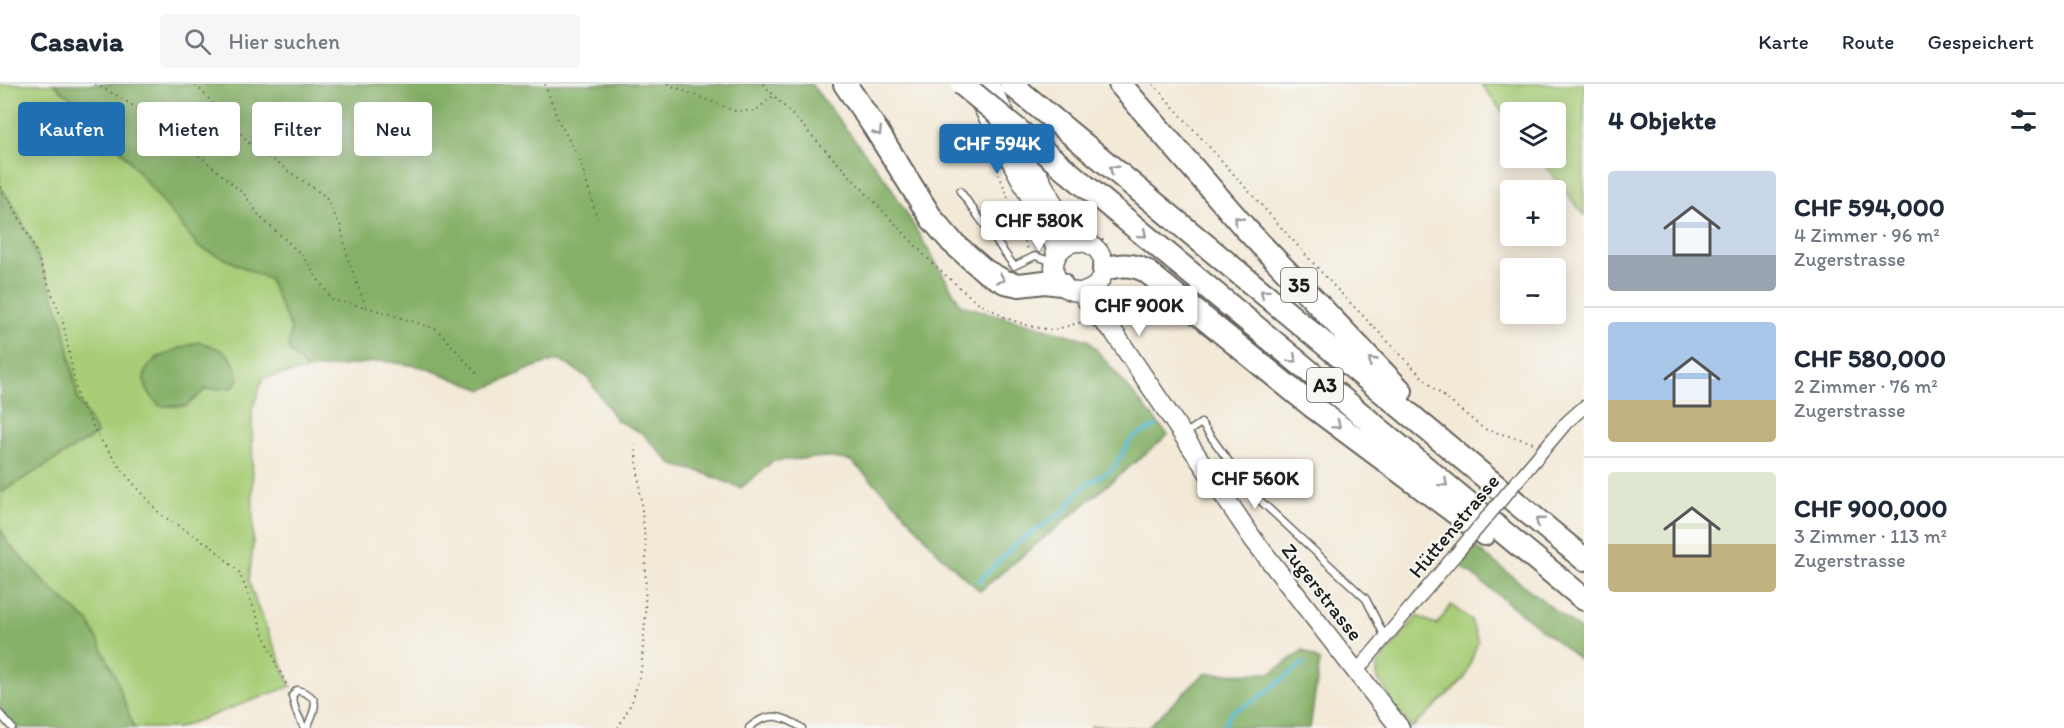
<!DOCTYPE html>
<html lang="de">
<meta charset="utf-8">
<style>
:root{--surface:#fff;--page:#f6f6f7;--text:#1f2937;--muted:#747a83;--line:#e0e1e3;--accent:#1f6fb2}
body{margin:0;font-family:Itim,sans-serif;background:var(--page);color:var(--text);height:100vh;display:flex;flex-direction:column;font-size:22px;white-space:nowrap}
*{box-sizing:border-box;margin:0}
p{font-size:20px;color:var(--muted)}
.icon{flex:none;width:33px;height:33px;fill:none;stroke:currentColor;stroke-width:2;stroke-linecap:round;stroke-linejoin:round}
.map{position:relative;flex:1;overflow:hidden}
.details{display:flex;flex-direction:column;background:var(--surface);width:480px}
.details>*{flex:none}
.banner{position:absolute;left:18px;top:18px;width:570px;height:54px;display:flex;gap:12px}
.fabs{position:absolute;left:1500px;top:18px;display:grid;gap:12px}
.fabs a{display:grid;place-items:center;width:66px;height:66px;border-radius:6px;background:var(--surface);box-shadow:0 3px 15px #0003;font-size:30px}
.price{position:absolute;translate:-50% -51px;padding:0 14px;border-radius:6px;background:#fff;color:#222;font-size:20px;line-height:39px;filter:drop-shadow(0 2px 3px #0008)}
.price::after{content:'';position:absolute;left:50%;top:36px;width:18px;height:14px;margin-left:-9px;background:inherit;clip-path:polygon(0 0,100% 0,50% 100%)}
.price.active{background:var(--accent);color:#fff}
ul{padding:0;list-style:none}
li{display:flex;align-items:center;gap:18px;height:150px;padding:0 24px}
li+li{border-top:2px solid var(--line)}
li span{display:grid;place-items:center;flex:none;width:168px;height:120px;border-radius:6px;color:#555}
li>.icon{margin-inline-start:auto}
span .icon{width:72px;height:72px;fill:#fffc;stroke-width:1}
li b{font-size:26px}
h2{display:flex;justify-content:space-between;align-items:center;height:72px;padding:0 24px;font-size:26px}
.chip{padding:0 21px;border-radius:6px;background:var(--surface);box-shadow:0 3px 15px #0003;font-size:21px;line-height:54px}
.chip.active{background:var(--accent);color:#fff}
header{display:flex;align-items:center;gap:36px;box-sizing:border-box;height:84px;padding:0 30px;background:var(--surface);border-bottom:2px solid var(--line)}
header strong{font-size:28px}
nav{display:flex;gap:33px;margin-inline-start:auto;font-size:21px}
.search{width:420px;height:54px;background:var(--page);display:flex;align-items:center;gap:15px;box-sizing:border-box;padding:0 21px;border-radius:6px;color:var(--muted);font-size:22px}
main{display:flex;flex:1;min-height:0}
.map>svg:first-child{display:block}
</style>
<header>
<strong>Casavia</strong>
<div class="search"><svg class="icon" aria-label="search" viewBox="0 0 24 24"><circle cx="10" cy="10" r="6"/><path d="M15 15l6 6"/></svg>Hier suchen</div>
<nav><a>Karte</a><a>Route</a><a>Gespeichert</a></nav>
</header>
<main>
<div class="map">
<svg width="1584" height="644" viewBox="0 0 1584 644">
<rect width="100%" height="100%" fill="#f6f6f2"/>
<filter id="ink" filterUnits="userSpaceOnUse"><feTurbulence type="fractalNoise" baseFrequency=".0167" numOctaves="2"/><feDisplacementMap in="SourceGraphic" scale="12" xChannelSelector="R" yChannelSelector="G"/><feConvolveMatrix kernelMatrix="1 2 1 2 8 2 1 2 1" color-interpolation-filters="sRGB"/></filter>
<filter id="wash" filterUnits="userSpaceOnUse"><feTurbulence type="fractalNoise" baseFrequency=".008" numOctaves="4" result="noise"/><feDisplacementMap in="SourceGraphic" scale="24" xChannelSelector="R" yChannelSelector="G"/><feGaussianBlur stdDeviation="1.35" result="paint"/><feColorMatrix in="noise" values="0 0 0 0 0 0 0 0 0 0 0 0 0 0 0 0 0 1.4 0 .05"/><feComposite in="paint" operator="in"/></filter>
<g filter="url(#wash)">
<rect width="100%" height="100%" fill="#f3e9d7"/>
<path fill="#a7cd77" stroke="#62744a" stroke-width="1.5" fill-rule="evenodd" d="M0,0H54L95,34L199,163L269,195L291,245L288,265L307,286L263,294L252,326L253,462L249,497L256,519L291,602L178,644H134L89,538L52,506L8,459L0,444V409L97,350L78,315L63,238L31,156L11,118L0,103ZM199,258L232,304L206,305L186,322L156,274Z
M1481,0H1584V131L1539,74H1556V28H1510V38Z
M1451,521L1471,536L1478,557L1465,594L1412,644L1388,617L1391,613L1377,594V582L1417,532L1437,541Z"/>
<path fill="#85b068" stroke="#506642" stroke-width="1.5" d="M54,0H811L889,100L961,221L1088,256L1168,351L980,507L942,473L897,421L851,377L827,373L773,377L741,404L701,388L673,381L642,349L617,337L587,293L559,275L534,283L483,306L423,283L383,277L307,286L288,265L291,245L269,195L199,163L95,34Z
M0,103L11,118L31,156L63,238L78,315L97,350L0,409Z
M199,258C224,265 233,269 239,295L232,304L206,305L186,322H160C119,282 167,268 199,258Z
M0,444L8,459L52,506L89,538L115,591L134,644H12L0,630Z
M1475,463L1584,549V579L1460,481Z
M1303,566L1320,577L1310,644H1091V642L1147,644L1204,590L1271,589Z"/>
<g fill="none" stroke-linecap="round" stroke-linejoin="round">
<path stroke="#4fb7cd" stroke-width="4" d="M979,497L1017,459L1065,426L1077,409L1090,398L1112,386L1132,354L1156,342
M1223,644L1231,628L1254,617L1304,579"/>
</g>
</g>
<g filter="url(#ink)">
<g fill="none" stroke-linecap="round" stroke-linejoin="round">
<defs>
<path id="lane" d="M960,107L1014,182L1035,172L1054,178
M1185,350L1201,339L1251,408L1366,515L1385,553
M0,630L12,644
M304,644L296,627L292,612L297,606C323,613 315,624 307,644
M749,644C768,627 782,631 802,644"/>
<path id="street" d="M1529,383L1567,338L1584,323
M1356,588L1456,470"/>
<path id="secondary" d="M989,0L1066,143L1079,158
M980,18L1048,147L1055,163L1056,172
M1054 183a25 25 0 1 1 50 0a25 25 0 1 1-50 0Z
M1081,208L1098,233L1113,247L1253,455L1400,644"/>
<path id="highway" d="M845,0L873,41L932,135L952,158L985,187L1005,198L1019,201L1045,198L1061,200
M1011,0L1584,475
M1120,0L1245,144L1401,307
M1066,86L1584,515
M1104,185C1119,181 1131,179 1146,187L1312,322L1484,450"/>
</defs>
<use href="#lane" stroke="#67645d" stroke-width="9"/>
<use href="#street" stroke="#67645d" stroke-width="15"/>
<use href="#secondary" stroke="#67645d" stroke-width="21"/>
<use href="#highway" stroke="#67645d" stroke-width="26"/>
<path stroke="#67645d" stroke-width="2" stroke-dasharray="1.5 4.5" stroke-linecap="butt" d="M95,0L118,12L144,29L206,77L245,111L260,133L301,170L332,216L366,223L348,176L341,143L325,112L253,63L195,0
M545,0L558,36L580,76L597,134
M667,0L735,27H755L773,12
M763,0L933,180L974,216L1006,234L1029,242L1053,246L1082,238
M1153,0L1331,199L1432,303L1484,345L1534,359
M999,90L1028,166
M0,103L11,118L31,156L63,238L78,315L97,350L121,385L161,431L211,462L239,488L276,580L288,604
M1092,149L1102,155L1110,165
M366,223L437,245L476,289
M618,644L632,618L641,587L645,537L646,464L635,361"/>
<use href="#lane" stroke="#fff" stroke-width="6"/>
<use href="#street" stroke="#fff" stroke-width="12"/>
<use href="#secondary" stroke="#fff" stroke-width="18"/>
<use href="#highway" stroke="#fff" stroke-width="22"/>
<defs>
<path id="street-bridge" d="M1456,470L1529,383"/>
<path id="highway-bridge" d="M962,0L1066,86"/>
</defs>
<use href="#street-bridge" stroke="#67645d" stroke-width="15" stroke-linecap="butt"/>
<use href="#highway-bridge" stroke="#67645d" stroke-width="26" stroke-linecap="butt"/>
<use href="#street-bridge" stroke="#fff" stroke-width="12"/>
<use href="#highway-bridge" stroke="#fff" stroke-width="22"/>
</g>
<defs><path id="oneway-chevron" d="M-2-3.5L2.5 0L-2 3.5" fill="none" stroke-width="1.6" stroke-linecap="round" stroke-linejoin="round" transform="scale(1.5)"/></defs>
<g stroke="#999">
<use href="#oneway-chevron" transform="translate(878 48) rotate(58)"/>
<use href="#oneway-chevron" transform="translate(1113 85) rotate(-141)"/>
<use href="#oneway-chevron" transform="translate(1238 136) rotate(-132)"/>
<use href="#oneway-chevron" transform="translate(1143 150) rotate(40)"/>
<use href="#oneway-chevron" transform="translate(1001 195) rotate(23)"/>
<use href="#oneway-chevron" transform="translate(1264 209) rotate(-140)"/>
<use href="#oneway-chevron" transform="translate(1293 275) rotate(40)"/>
<use href="#oneway-chevron" transform="translate(1372 277) rotate(-134)"/>
<use href="#oneway-chevron" transform="translate(1337 341) rotate(37)"/>
<use href="#oneway-chevron" transform="translate(1444 399) rotate(40)"/>
<use href="#oneway-chevron" transform="translate(1539 437) rotate(-141)"/>
</g>
</g>
<g text-anchor="middle" stroke-width="4.5" stroke-linejoin="round" paint-order="stroke">
<g fill="#f6f6f2" stroke="#5d5d5c" stroke-width="1.5">
<rect x="1281" y="184" width="36" height="34" rx="4.5"/>
<rect x="1307" y="284" width="36" height="34" rx="4.5"/>
</g>
<g font-size="20" font-weight="bold" fill="#1c1c1c">
<text x="1299" y="208">35</text>
<text x="1325" y="308">A3</text>
</g>
<g font-size="21" fill="#1c1c1c" stroke="#f6f6f2">
<text transform="translate(1454 442) rotate(-50)" y="7">Hüttenstrasse</text>
<text transform="translate(1322 508) rotate(52)" y="7">Zugerstrasse</text>
</g>
</g>
</svg>
<div class="fabs">
<a><svg class="icon" aria-label="layers" viewBox="0 0 24 24"><path d="M12 4l9 5-9 5-9-5zM3 14l9 5 9-5"/></svg></a>
<a>+</a>
<a>−</a>
</div>
<b class="price active" style="left:997px;top:91px">CHF 594K</b>
<b class="price" style="left:1039px;top:168px">CHF 580K</b>
<b class="price" style="left:1139px;top:253px">CHF 900K</b>
<b class="price" style="left:1255px;top:426px">CHF 560K</b>
<div class="banner">
<a class="chip active">Kaufen</a>
<a class="chip">Mieten</a>
<a class="chip">Filter</a>
<a class="chip">Neu</a>
</div>
</div>
<section class="details">
<h2>4 Objekte<svg class="icon" aria-label="filters" viewBox="0 0 24 24"><path d="M4 7h16M4 17h16"/><circle cx="9" cy="7" r="2"/><circle cx="15" cy="17" r="2"/></svg></h2>
<ul>
<li><span style="background:linear-gradient(#c9d6e8 70%,#9aa5b1 0)"><svg class="icon" aria-label="home" viewBox="0 0 24 24"><path d="M3 11l9-7 9 7M6 9v11h12V9"/></svg></span><div><b>CHF 594,000</b><p>4 Zimmer · 96 m²</p><p>Zugerstrasse</p></div></li>
<li><span style="background:linear-gradient(#a9c7e8 65%,#c2b280 0)"><svg class="icon" aria-label="home" viewBox="0 0 24 24"><path d="M3 11l9-7 9 7M6 9v11h12V9"/></svg></span><div><b>CHF 580,000</b><p>2 Zimmer · 76 m²</p><p>Zugerstrasse</p></div></li>
<li><span style="background:linear-gradient(#dfe7d0 60%,#c2b280 0)"><svg class="icon" aria-label="home" viewBox="0 0 24 24"><path d="M3 11l9-7 9 7M6 9v11h12V9"/></svg></span><div><b>CHF 900,000</b><p>3 Zimmer · 113 m²</p><p>Zugerstrasse</p></div></li>
</ul>
</section>
</main>
